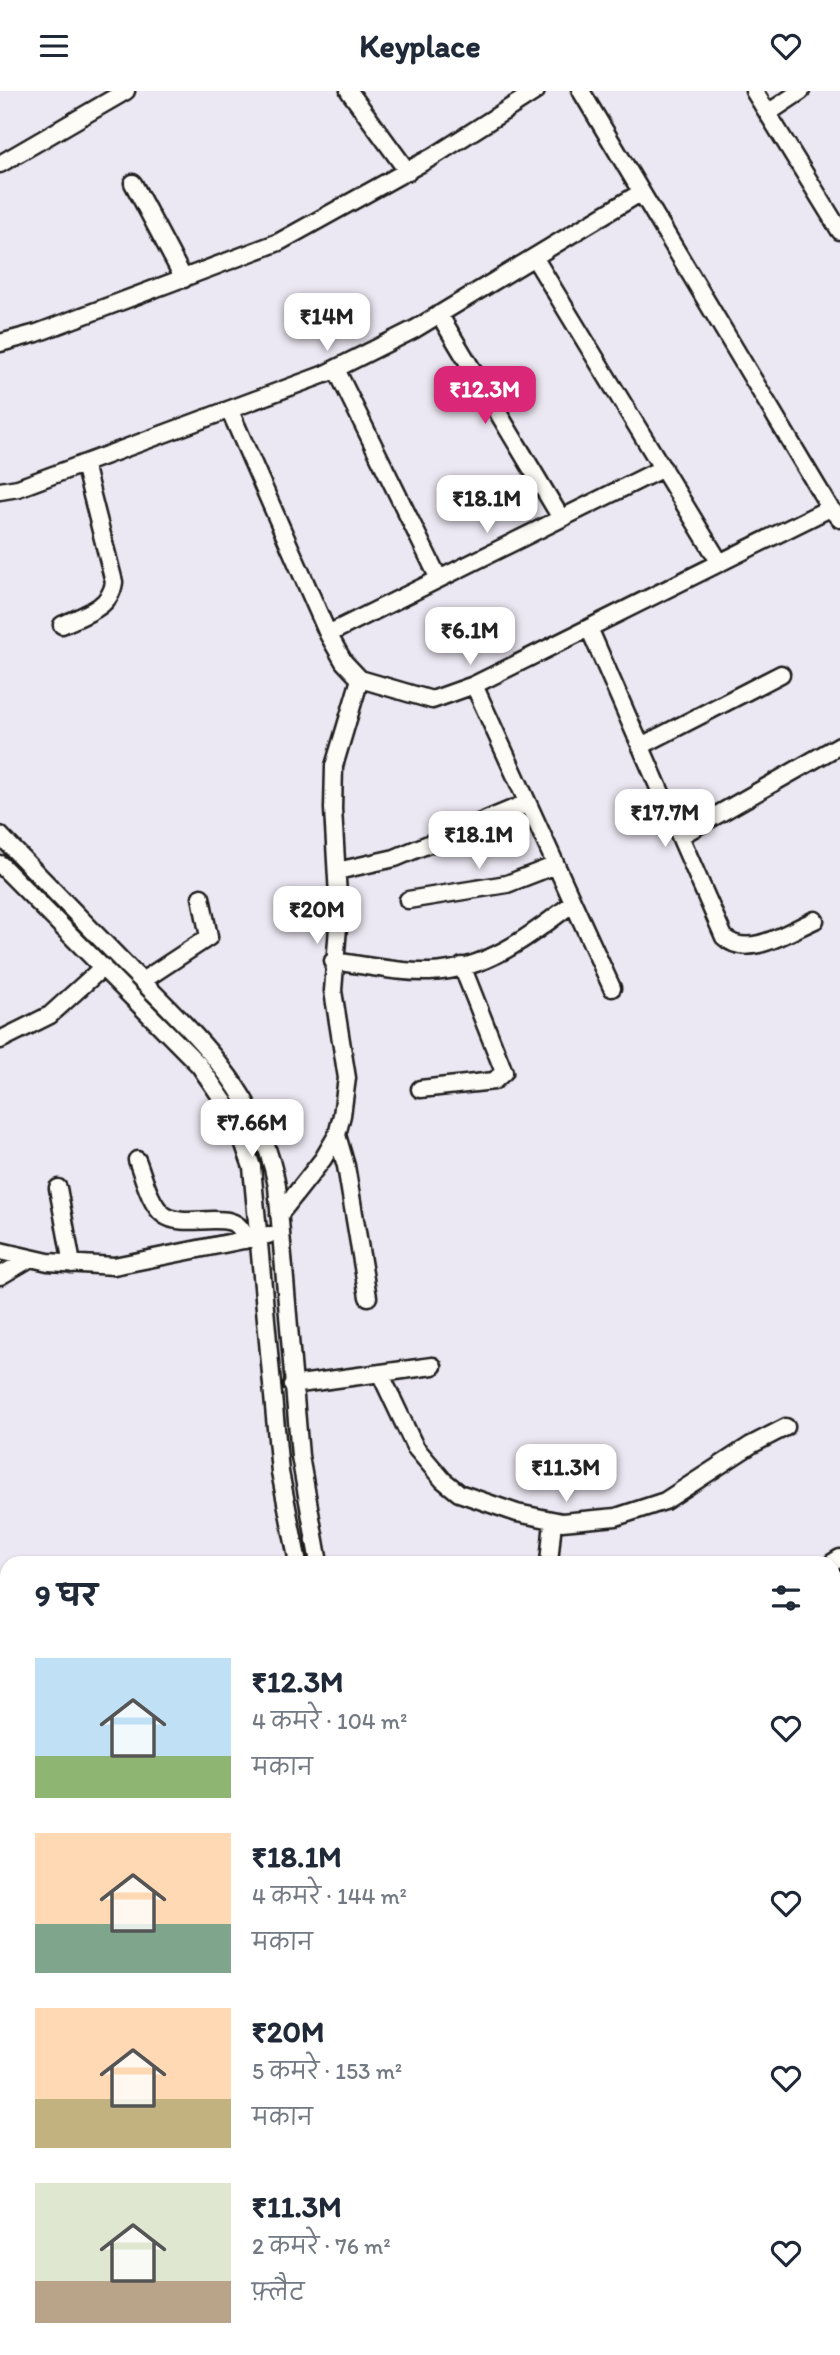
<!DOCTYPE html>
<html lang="hi">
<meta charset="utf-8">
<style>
:root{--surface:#fff;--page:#f6f6f7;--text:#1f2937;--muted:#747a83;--accent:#db2777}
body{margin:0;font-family:Itim,"Playpen Sans Deva",sans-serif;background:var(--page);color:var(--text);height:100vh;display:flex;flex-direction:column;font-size:26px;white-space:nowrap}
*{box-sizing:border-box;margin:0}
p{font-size:23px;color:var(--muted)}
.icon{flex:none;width:38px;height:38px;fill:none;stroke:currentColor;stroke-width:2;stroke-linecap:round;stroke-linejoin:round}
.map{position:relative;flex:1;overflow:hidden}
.panel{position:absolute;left:0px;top:1465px;width:840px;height:800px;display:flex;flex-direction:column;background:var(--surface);border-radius:21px 21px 0 0;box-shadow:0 2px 5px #0004}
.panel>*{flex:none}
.price{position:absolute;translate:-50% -60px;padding:0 16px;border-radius:14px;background:#fff;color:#222;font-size:23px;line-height:46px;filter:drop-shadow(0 2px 4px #0008)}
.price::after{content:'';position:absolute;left:50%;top:42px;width:21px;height:16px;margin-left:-10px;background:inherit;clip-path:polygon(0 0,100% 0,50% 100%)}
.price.selected{background:var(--accent);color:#fff}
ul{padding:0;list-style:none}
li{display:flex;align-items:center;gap:21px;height:175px;padding:0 35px}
li span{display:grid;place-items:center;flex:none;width:196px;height:140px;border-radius:0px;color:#555}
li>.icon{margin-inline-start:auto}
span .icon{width:84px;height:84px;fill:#fffc;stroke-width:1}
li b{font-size:30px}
h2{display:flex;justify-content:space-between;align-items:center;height:84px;padding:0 35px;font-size:30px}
header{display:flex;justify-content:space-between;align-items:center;height:91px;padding:0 35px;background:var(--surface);font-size:32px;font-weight:800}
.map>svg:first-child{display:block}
</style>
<header><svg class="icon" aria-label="menu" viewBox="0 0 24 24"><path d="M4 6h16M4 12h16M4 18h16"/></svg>Keyplace<svg class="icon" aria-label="heart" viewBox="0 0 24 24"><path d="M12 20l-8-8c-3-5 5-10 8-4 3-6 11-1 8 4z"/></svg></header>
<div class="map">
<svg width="840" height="2264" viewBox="0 0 840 2264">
<rect width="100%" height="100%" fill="#ece8f3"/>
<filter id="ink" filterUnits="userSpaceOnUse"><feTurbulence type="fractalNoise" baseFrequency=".0143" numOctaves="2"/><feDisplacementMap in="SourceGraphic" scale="14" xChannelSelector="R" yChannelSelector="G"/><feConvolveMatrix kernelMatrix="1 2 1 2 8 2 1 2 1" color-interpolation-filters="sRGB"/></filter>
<g filter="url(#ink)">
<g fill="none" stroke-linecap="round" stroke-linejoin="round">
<defs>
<path id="minor" d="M349,0L408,81
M581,0L830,417L840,428
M754,0L840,140
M768,22L801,0
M0,73L126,0
M133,92L184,188
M534,166L720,472
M439,223L561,427
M0,252L37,242L279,151L434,65L536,0
M336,278L439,488
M230,320L328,543L344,571L360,588L432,609L474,594L830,417
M0,400L18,397L325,283L415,238L640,102
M62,534C83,524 111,517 114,491L84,373
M589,537L724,846C748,869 789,840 815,829
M328,543L663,377
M474,594L612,897
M641,655L781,583
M0,744C43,789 87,834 130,878C195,944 259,999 277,1095L300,1365L319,1472
M680,745L840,654
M0,773L199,974L234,1025L252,1076L280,1381L298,1472
M337,780L395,767L527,712
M408,809L507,793L556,774
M333,870C365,874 398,882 430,881C487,879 530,845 573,812
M142,890L209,846L201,806
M0,949L50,924L103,876
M420,998L494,990L504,981L462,875
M337,1044L346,1075L368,1206
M137,1069C143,1084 150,1114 164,1124C187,1141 240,1112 245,1149
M58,1097L72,1173
M279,1124L323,1068L337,1044L342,1024L347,987L333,900L339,823L333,718L334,675L360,588
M0,1160L48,1171L114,1175L268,1144
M0,1185L29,1168
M380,1282L415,1356L443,1389L459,1402L517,1422L562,1431L616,1426L665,1410L751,1354L786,1336
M292,1294L433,1275
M549,1472L553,1430
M832,1472L840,1467
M0,1548L7,1546
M833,1653L840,1657
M0,1963L7,1968
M25,2258V2264
M437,2258L439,2264
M514,2258L517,2264
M546,2258L549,2264
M261,2264V2258"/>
</defs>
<use href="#minor" stroke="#1c1c1c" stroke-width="21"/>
<use href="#minor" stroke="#fdfcf7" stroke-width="16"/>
</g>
</g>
</svg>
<b class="price" style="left:327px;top:262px">₹14M</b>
<b class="price selected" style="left:485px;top:335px">₹12.3M</b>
<b class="price" style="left:487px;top:444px">₹18.1M</b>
<b class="price" style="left:470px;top:576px">₹6.1M</b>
<b class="price" style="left:665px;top:758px">₹17.7M</b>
<b class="price" style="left:479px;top:780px">₹18.1M</b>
<b class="price" style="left:317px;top:855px">₹20M</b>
<b class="price" style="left:252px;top:1068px">₹7.66M</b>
<b class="price" style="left:566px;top:1413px">₹11.3M</b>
<section class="panel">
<h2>9 घर<svg class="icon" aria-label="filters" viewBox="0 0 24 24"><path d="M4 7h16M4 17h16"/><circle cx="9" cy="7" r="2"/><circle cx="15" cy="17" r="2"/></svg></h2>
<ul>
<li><span style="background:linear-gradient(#bfe0f5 70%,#8fb573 0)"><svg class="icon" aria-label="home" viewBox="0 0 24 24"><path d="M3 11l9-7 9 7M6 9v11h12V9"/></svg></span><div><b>₹12.3M</b><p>4 कमरे · 104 m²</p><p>मकान</p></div><svg class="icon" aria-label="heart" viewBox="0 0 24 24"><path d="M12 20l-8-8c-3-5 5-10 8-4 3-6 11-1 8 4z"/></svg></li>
<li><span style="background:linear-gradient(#ffd9b3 65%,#7fa58c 0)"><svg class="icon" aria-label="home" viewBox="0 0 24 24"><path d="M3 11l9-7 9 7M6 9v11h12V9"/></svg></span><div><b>₹18.1M</b><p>4 कमरे · 144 m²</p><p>मकान</p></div><svg class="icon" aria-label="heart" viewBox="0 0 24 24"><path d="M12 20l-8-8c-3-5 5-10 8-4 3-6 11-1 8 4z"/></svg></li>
<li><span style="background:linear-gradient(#ffd9b3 65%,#c2b280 0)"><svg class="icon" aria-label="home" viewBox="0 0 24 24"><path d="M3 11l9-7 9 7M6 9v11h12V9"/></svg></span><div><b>₹20M</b><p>5 कमरे · 153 m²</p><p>मकान</p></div><svg class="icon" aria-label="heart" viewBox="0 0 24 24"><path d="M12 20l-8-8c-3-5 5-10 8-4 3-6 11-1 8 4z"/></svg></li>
<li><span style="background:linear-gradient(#dfe7d0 70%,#b9a48a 0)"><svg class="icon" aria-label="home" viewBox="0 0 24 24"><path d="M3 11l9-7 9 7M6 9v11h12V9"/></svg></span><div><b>₹11.3M</b><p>2 कमरे · 76 m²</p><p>फ़्लैट</p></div><svg class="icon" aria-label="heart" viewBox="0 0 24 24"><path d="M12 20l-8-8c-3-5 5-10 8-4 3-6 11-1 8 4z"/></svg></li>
</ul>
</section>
</div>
